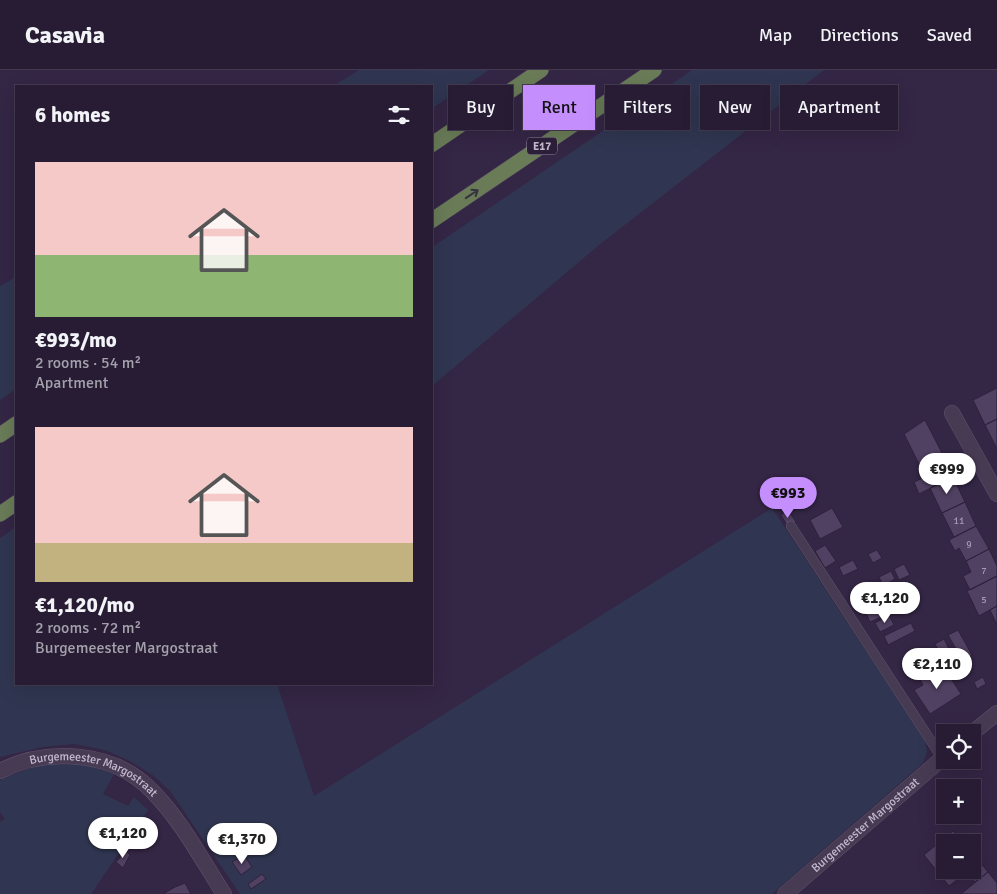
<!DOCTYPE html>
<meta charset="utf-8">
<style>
:root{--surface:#271c34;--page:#332940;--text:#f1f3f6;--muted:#a4a1ac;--line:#433a4f;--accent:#c58efd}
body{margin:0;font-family:Signika,sans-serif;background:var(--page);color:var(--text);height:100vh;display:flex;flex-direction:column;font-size:19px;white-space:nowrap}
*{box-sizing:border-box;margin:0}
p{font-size:16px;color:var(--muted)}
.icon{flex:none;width:28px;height:28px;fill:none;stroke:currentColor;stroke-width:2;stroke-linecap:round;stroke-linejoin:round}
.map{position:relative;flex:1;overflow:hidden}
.details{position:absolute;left:15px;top:15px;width:418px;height:600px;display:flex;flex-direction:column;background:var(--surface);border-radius:0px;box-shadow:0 5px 20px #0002,0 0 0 1px var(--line)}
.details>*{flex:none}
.top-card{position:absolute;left:448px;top:15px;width:474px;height:45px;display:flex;gap:10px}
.controls{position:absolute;left:936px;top:654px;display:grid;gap:10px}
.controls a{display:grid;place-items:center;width:45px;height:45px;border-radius:0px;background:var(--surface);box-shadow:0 5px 20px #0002,0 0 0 1px var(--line);font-size:25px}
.price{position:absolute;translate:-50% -42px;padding:0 11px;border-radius:18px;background:#fff;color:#222;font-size:16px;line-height:32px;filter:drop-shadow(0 1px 2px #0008)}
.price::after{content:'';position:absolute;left:50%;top:30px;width:15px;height:11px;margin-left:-8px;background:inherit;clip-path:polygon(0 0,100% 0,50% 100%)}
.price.on{background:var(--accent);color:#111}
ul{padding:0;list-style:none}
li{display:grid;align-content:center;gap:10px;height:265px;padding:0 20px}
li span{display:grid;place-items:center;height:155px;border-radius:0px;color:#555}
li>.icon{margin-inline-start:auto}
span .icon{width:90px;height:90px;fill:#fffc;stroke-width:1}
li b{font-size:21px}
h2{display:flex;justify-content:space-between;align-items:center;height:60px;padding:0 20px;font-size:21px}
.pill{padding:0 18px;border-radius:0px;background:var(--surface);box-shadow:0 5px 20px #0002,0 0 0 1px var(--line);font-size:18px;line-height:45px}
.pill.on{background:var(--accent);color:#111}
header{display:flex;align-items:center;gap:30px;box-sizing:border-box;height:70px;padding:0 25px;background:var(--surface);border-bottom:1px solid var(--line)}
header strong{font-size:24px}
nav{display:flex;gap:28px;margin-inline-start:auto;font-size:18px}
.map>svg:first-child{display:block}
</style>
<header>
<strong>Casavia</strong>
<nav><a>Map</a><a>Directions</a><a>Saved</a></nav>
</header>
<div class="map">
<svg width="997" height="824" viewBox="0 0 997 824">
<rect width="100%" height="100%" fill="#342645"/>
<path fill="#303651" d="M359,0H489L431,39V16H333Z
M692,0H824L599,175L431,317V178Z
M16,207V319L0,330V216Z
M772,438L925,671L927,682L923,693L772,824H240L171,722L154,706L130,691L105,680L74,674L42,677L0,687V468L16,457V614H277L314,726Z
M76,691L114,704L103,724L128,736L134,727L148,740L91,824H0V752L5,749L0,742V710L37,695Z"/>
<path fill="#504062" stroke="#2e213c" d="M997,318V349L985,355L973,330Z
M997,349V379L985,355Z
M925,350L942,383L919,394L904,364Z
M942,383L953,407L919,424L914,412L925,407L919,394Z
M953,407L965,432L942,443L930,418Z
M965,432L976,456L954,467L942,443Z
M832,438L843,457L820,469L810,450Z
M788,440L796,452L788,457L781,445Z
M976,456L989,479L966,491L959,478L955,481L949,470Z
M825,475L836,491L825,498L815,481Z
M989,479L997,496V506L970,520L963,506L971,502L966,491Z
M877,480L882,488L873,493L868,484Z
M853,490L858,499L843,506L839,497Z
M904,494L910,505L899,510L894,499Z
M891,501L895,509L883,516L879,507Z
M997,506V536L979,546L967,521Z
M880,523L884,532L865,541L860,533Z
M898,529L902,538L870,552L865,541L884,532Z
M997,536V555L990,540Z
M889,545L894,555L880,562L875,553Z
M911,553L915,561L888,575L884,566Z
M958,560L972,585L963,591L948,565Z
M944,569L953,587L945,592L935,574Z
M935,597L940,604L946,601L961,624L930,644L914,620L923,615L919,608Z
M983,607L986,614L977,619L974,612Z
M953,761L963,772H945V800H972V783L988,802L975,812L967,802L949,816L924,785Z
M126,781L130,785L123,798L116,792Z
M244,785L252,797L241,805L232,792Z
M988,802L997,813V824H961Z
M262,804L266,809L251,819L248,814Z
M185,813L191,824H163L175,817Z"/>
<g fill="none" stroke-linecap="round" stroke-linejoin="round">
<defs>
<path id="service" d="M791,456L942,688"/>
<g id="minor">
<path d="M952,343L997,424"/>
<path d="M972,663L997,643"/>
<path id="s1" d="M0,701C48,677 114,681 152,721C181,750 202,790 224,824"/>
<path id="s2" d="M785,824L945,686"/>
</g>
<path id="motorway" d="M431,75L541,0
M431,151L654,0
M0,365L16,354
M0,444L16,433"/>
</defs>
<use href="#service" stroke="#5f536c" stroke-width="10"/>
<use href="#minor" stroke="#5f536c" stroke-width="16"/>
<use href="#motorway" stroke="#4f425c" stroke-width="16"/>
<use href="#service" stroke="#473b54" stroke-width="9"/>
<use href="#minor" stroke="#473b54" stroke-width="15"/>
<use href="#motorway" stroke="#697b57" stroke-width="15"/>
</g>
<defs><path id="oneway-shaft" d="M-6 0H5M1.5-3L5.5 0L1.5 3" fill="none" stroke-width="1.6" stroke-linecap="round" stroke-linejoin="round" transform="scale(1.25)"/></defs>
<use stroke="#383140" href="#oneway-shaft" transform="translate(472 124) rotate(-34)"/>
<g text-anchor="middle" stroke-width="4" stroke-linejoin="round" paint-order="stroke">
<g font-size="10" fill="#a69ab3">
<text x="959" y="454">11</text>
<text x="969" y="478">9</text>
<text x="984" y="504">7</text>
<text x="984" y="533">5</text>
</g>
<rect fill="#2c1f3a" stroke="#968aa2" stroke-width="1" x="527" y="67.5" width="30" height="17" rx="4"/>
<g font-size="11" font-weight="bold" fill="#c3b8ce">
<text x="542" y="80">E17</text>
</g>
<g font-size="12" fill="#c3b8ce" stroke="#2c1f3a">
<text dy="4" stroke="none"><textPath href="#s1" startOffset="100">Burgemeester Margostraat</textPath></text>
<text dy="4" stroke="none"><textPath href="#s2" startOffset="106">Burgemeester Margostraat</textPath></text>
</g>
</g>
</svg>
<div class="controls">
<a><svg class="icon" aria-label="locate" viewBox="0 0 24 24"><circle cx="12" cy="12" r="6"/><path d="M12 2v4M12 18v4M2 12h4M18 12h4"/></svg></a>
<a>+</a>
<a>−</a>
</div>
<b class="price" style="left:947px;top:425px">€999</b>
<b class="price on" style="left:788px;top:449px">€993</b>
<b class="price" style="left:885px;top:554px">€1,120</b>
<b class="price" style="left:937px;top:620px">€2,110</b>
<b class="price" style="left:123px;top:789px">€1,120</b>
<b class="price" style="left:242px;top:795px">€1,370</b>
<div class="top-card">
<a class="pill">Buy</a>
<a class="pill on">Rent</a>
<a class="pill">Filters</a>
<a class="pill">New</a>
<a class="pill">Apartment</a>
</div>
<section class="details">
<h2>6 homes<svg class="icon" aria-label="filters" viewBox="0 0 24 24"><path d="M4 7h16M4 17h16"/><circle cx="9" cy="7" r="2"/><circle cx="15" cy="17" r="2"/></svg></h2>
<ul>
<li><span style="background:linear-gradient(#f6c9c9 60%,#8fb573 0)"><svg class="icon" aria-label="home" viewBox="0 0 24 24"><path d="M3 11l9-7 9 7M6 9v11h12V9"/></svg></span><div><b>€993/mo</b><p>2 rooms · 54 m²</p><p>Apartment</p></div></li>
<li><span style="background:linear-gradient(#f6c9c9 75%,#c2b280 0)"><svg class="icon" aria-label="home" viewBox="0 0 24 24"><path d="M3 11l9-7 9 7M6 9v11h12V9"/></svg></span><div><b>€1,120/mo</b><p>2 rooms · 72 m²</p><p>Burgemeester Margostraat</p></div></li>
</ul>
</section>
</div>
